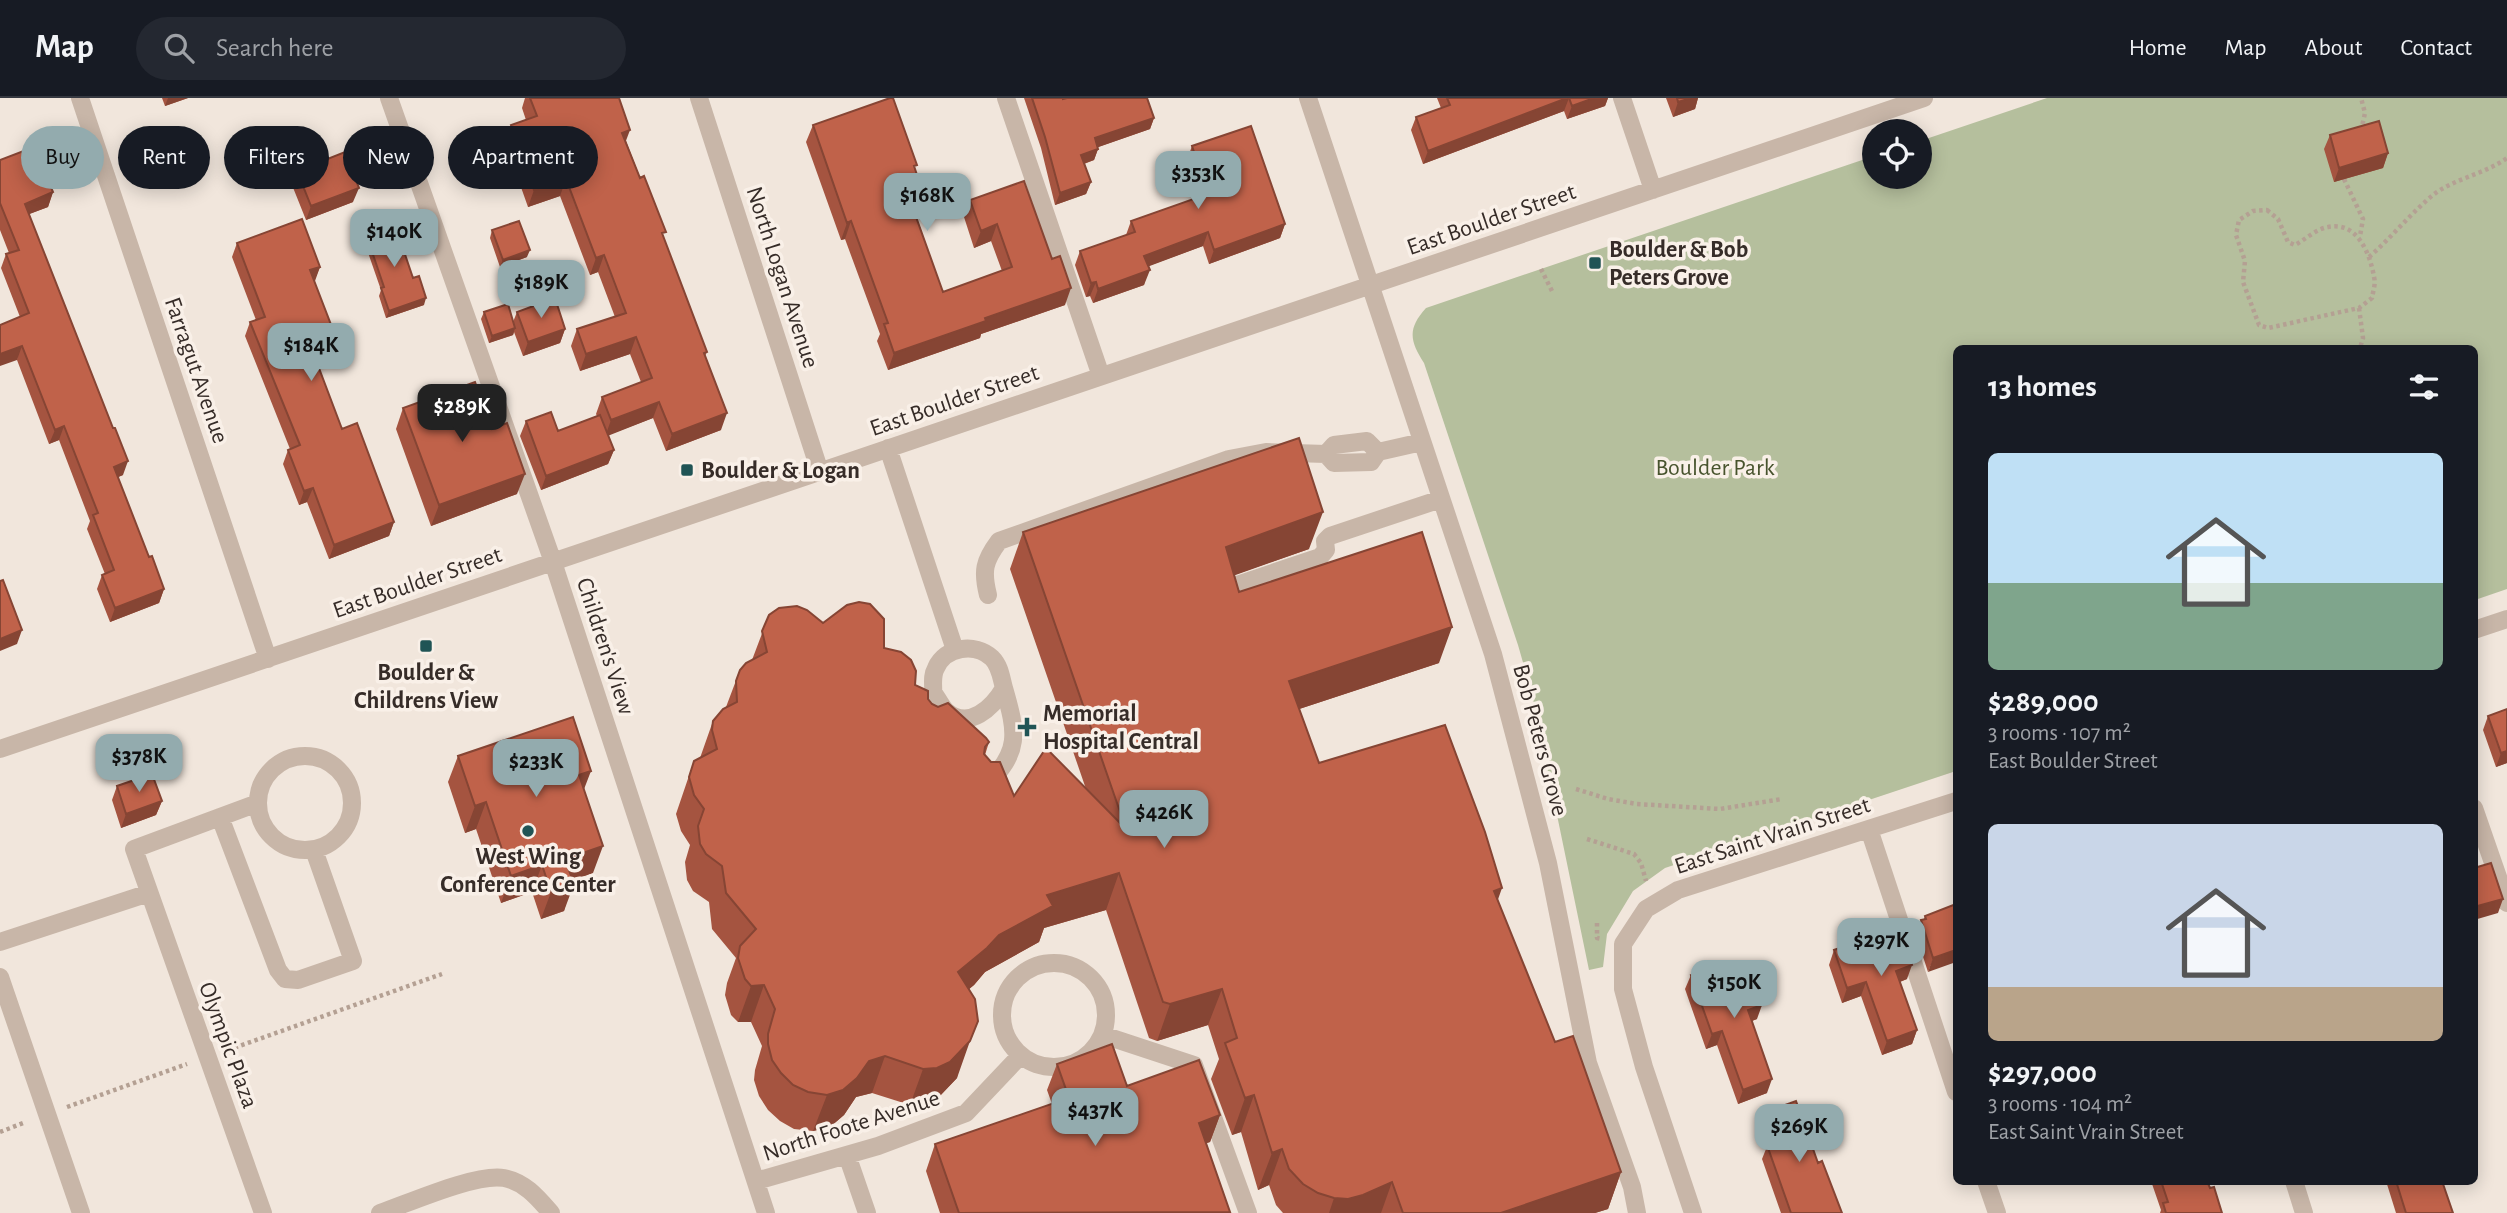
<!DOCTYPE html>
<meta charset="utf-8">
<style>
:root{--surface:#171b24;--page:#242831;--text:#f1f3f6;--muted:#9ea1a6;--line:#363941;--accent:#93abae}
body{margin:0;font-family:"Alegreya Sans",sans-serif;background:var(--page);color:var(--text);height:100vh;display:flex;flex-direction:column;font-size:26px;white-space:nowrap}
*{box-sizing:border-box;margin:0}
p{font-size:23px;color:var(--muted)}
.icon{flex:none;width:38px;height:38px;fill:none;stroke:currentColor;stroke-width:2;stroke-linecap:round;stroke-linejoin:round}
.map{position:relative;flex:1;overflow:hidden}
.panel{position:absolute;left:1953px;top:247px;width:525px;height:840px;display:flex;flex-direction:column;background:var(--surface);border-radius:10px;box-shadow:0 4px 18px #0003}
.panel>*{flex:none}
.hud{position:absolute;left:21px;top:28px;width:665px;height:63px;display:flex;gap:14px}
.controls{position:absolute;left:1862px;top:21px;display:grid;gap:14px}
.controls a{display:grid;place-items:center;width:70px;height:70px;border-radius:50%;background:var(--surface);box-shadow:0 4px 18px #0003;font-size:35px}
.price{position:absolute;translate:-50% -60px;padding:0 16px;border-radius:14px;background:var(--accent);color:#111;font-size:23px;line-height:46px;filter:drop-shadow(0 2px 4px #0008)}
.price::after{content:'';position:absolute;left:50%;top:42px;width:21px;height:16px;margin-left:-10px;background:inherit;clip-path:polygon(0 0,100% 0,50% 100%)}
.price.on{background:#222;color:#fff}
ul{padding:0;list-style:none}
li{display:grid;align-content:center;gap:14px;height:371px;padding:0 35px}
li span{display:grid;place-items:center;height:217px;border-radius:10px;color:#555}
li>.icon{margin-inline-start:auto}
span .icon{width:126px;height:126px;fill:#fffc;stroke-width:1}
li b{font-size:30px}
h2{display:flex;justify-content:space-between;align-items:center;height:84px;padding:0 35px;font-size:30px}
.pill{padding:0 24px;border-radius:32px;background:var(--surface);box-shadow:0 4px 18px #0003;font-size:24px;line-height:63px}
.pill.on{background:var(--accent);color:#111}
header{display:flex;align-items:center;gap:42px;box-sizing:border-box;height:98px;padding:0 35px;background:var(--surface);border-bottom:2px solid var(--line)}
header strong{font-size:33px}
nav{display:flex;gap:38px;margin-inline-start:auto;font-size:24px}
.search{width:490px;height:63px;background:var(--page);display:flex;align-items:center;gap:18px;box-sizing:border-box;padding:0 24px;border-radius:38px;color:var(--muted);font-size:26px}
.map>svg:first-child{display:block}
</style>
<header>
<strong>Map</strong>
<div class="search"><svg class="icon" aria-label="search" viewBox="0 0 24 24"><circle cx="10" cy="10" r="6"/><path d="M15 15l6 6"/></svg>Search here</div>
<nav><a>Home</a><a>Map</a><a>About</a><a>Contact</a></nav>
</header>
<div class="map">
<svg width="2507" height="1115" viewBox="0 0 2507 1115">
<rect width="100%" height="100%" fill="#f1e6dc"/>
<path fill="#b5bf9d" d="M2047,0H2507V491L2475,502L2474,250H1956V673L1665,770L1633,793L1607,836L1603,869L1589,872L1532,596L1518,547L1424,265C1410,243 1407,231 1426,210L1874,58V79H1920V43Z"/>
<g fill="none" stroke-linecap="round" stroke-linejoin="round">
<path stroke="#b4a093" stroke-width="4.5" stroke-dasharray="3.5 3.5" stroke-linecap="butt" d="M2361,33L2365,15L2361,0
M2344,81L2363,121L2360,138
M2267,112L2278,121L2288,144L2295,147C2306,141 2316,131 2328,129C2357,123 2370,155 2374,179C2376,186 2373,193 2372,200L2359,210L2268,230L2259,227L2243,184L2245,163L2236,137L2239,122L2253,113Z
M2369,159C2391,140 2410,116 2433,97C2453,81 2485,76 2507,60
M1541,171L1552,193
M2359,210L2363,240L2360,250
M1576,691L1608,701L1637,706L1720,711L1782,701
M1587,741L1634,756L1641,765L1646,783
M1597,825V840L1602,841
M228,952L442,876
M67,1009L187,966
M0,1034L26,1024"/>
<path stroke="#c8b6a8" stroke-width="18" d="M80,0L268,561
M389,0L553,464L766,1115
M699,0L820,374
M1006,0L1101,278
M1308,0L1493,556L1548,765L1588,965L1632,1089L1637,1115
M1622,0L1653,92
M888,350L955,552
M1378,354L1367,343L1334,347L1326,356L1334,365L1371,364L1378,354L1422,344
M1237,487L1320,459L1326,452L1325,443L1330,438L1441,401
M988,497C982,473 984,463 999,443L1229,361L1266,354L1326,356
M2474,532L2507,521
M927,629C929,618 932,608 933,597C934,587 931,579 936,570C945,549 975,544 992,560C1000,568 1001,579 1004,590C993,609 969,633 946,613C941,608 937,599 933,594
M0,651L1924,0
M258 705a47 47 0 1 1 94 0a47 47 0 1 1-94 0Z
M985,688C1021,654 1017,635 1004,590
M258,705L134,751L263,1115
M2474,710L2507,805
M220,719L278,872L285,881L298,882L353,863L314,752
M1869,731L1956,994
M0,844L149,795
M1002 917a52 52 0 1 1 104 0a52 52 0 1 1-104 0Z
M0,879L81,1115
M1103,937L1194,967L1248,1115
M847,1057L867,1115
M756,1083L878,1048L966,1015L1020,958
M1986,1083L1997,1115
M2294,1083L2304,1115
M380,1115C409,1105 476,1075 504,1080C525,1084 538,1100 551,1115
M1693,1115L1644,969L1623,891V846L1646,811L1678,792L1956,703"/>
</g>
<path fill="#a55440" d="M162,0H188L165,8Z
M525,0H619L626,43L707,254L705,258L721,332L666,353L653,320L608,337L614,352L608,366L541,392L520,338L526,323L558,333L597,318L596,316L602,299L641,284L630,256L580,273L571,248L577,231L615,219L598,174L590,177L560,98L528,109L505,44L511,27L526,22L522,10Z
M1024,0H1063V1L1154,20L1150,31L1098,49V51L1094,62L1084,66L1091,84L1086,96L1055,107L1041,50Z
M1437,0H1608L1605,8L1567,21L1564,13L1423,66L1411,32L1416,19L1441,10Z
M1666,0H1698L1695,11L1673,19Z
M813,27L915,72L914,103L911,104L943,194L1002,173L991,143L974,150L964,119L970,102L1024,83L1065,207L981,236L980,240L888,272L877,243L880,236L845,141L841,142L806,44Z
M2330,37L2388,55L2383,70L2334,84L2324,51Z
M1192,48L1285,126L1280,140L1209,166L1203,148L1148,168L1144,187L1093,205L1090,198L1086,199L1075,167L1080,153L1126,137L1131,123L1200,99L1187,62Z
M0,62L53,94L48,109L29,116L123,377L118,379L149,459L164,491L159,505L110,524L97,491L102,477L105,476L87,431L90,423L59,342L49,346L17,262L20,219L1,170L6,156L9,155L0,132Z
M297,73L353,104L306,122L292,87Z
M492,132L527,159L500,169L490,140Z
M366,136L413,180L424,207L386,220L379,198L381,192L364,143Z
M237,145L320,169L314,183L333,232L328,246L312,252L342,331L394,424L389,438L329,461L307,404L299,407L283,366L288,352L290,351L245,238L250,224L256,222L232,159Z
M484,214L513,224L517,214L565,231L560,245L523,258L514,234L513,237L489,245L481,221Z
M403,310L517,396L431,428L396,331Z
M1023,434L1309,451L1234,477L1239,494L1439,565L1299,611L1319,665L1498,803L1555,944L1621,1074L1608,1111L1595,1115H1283L1276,1107L1269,1087L1258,1092L1241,1034L1232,1037L1211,981L1219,961L1208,927L1157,943L1149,940L1106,812L1044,830L1039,844L985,874L974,887L969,891L957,980L937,1001L923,1006L910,1007L872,995L856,999L844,1017L830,1029L813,1033L794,1031L780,1023L768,1012L759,998L754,982L755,972L762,948L751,924H738L731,917L725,897L727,885L736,860L712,831L709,804L693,793L687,782L685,764L690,747L681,733L676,716L694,663L700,660L713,623L726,609L740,572L752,562L769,517L823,525L884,550L932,606L989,644L985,657L1014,698L1086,691L1010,471Z
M2507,611V665L2496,669L2483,632L2488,618Z
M458,658L584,692L593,775L572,782L564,813L541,821L532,794L501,805L476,731L465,735L448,684Z
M117,688L162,703L156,717L121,730L112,702Z
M1956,806L1928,874L1916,837L1921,822L1924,821L1925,818Z
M1834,852L1907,881L1900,884L1917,932L1912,946L1882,957L1861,898L1842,905L1829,867Z
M1691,877L1727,879L1757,921L1752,923L1767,995L1738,1006L1717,947L1706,951L1685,891Z
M1057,966L1220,1017L1210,1044L1206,1045L1230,1115H940L926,1073L935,1046L1052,1006L1047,992Z
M1763,1015L1818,1065L1842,1115H1781L1762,1061L1766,1051L1758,1029Z
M2151,1083H2207L2222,1115H2160L2161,1112Z
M2386,1083H2442L2453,1115H2396Z"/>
<path fill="#864534" d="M168,0H188L165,8Z
M1567,0H1569L1564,13L1423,66L1428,53Z
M1594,0H1608L1605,8L1567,21L1572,8Z
M1691,0H1698L1695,11L1673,19L1678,4Z
M1154,20L1150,31L1090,52L1095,40Z
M630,32L624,48L622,35Z
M1098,51L1094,62L1077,68L1081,57Z
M2388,55L2383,70L2334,84L2339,70Z
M566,81L560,98L528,109L534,92Z
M1091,84L1086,96L1055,107L1060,95Z
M920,86L914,103L900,108L906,91Z
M359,90L353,104L306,122L311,108Z
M53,94L48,109L19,120L25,106Z
M851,123L845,141L841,142L847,125Z
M997,126L991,143L974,150L981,133Z
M1285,126L1280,140L1209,166L1214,152Z
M1208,134L1203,148L1139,172L1144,158Z
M530,152L527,159L500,169L503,162Z
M604,157L598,174L590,177L596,160Z
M320,169L315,183L305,187L310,172Z
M1150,172L1144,187L1093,205L1098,191Z
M1096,184L1090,198L1086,199L1091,185Z
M1071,190L1065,207L981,236L980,240L888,272L894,255L985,220Z
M426,200L424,207L386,220L389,213Z
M515,230L513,237L489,245L492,238Z
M565,231L560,245L523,258L528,244Z
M333,232L328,246L303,255L308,241Z
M636,239L630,256L580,273L586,256Z
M22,248L17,262L0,268V256Z
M659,304L653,320L605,339L611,322Z
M727,315L721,332L666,353L672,336Z
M64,328L59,342L49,346L55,332Z
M614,352L608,366L541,392L546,378Z
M128,363L123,377L109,383L114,369Z
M525,376L517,396L431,428L439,407Z
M313,390L307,404L299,407L304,393Z
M1323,414L1309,451L1213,485L1226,449Z
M394,424L389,438L329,461L334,447Z
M164,491L159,505L110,524L115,510Z
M1452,529L1439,565L1275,619L1289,583Z
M22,532L17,546L0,553V541Z
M2507,653V665L2496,669L2501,655Z
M591,673L581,699L579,677Z
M162,703L156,717L121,730L126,716Z
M486,704L476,731L465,735L475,708Z
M603,748L593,775L555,788L565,761Z
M542,767L532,794L501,805L511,778Z
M1119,775L1106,812L1044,830L1039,844L985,874L974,887L945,911L958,874L999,837L1047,797Z
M574,786L564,813L541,821L551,794Z
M1502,790L1489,827L1494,793Z
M2503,801L2498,815L2474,822V809Z
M1956,852V864L1928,874L1933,860Z
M1912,867L1907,881L1891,887L1896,873Z
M1866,884L1861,898L1842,905L1847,890Z
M764,887L751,924H738L751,888Z
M1222,891L1208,927L1157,943L1170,906Z
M1762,907L1757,921L1743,926L1748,912Z
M1917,932L1912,946L1882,957L1887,943Z
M1722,933L1717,947L1706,951L1712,936Z
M970,943L957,980L937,1001L923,1006L910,1007L923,971Z
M885,958L872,995L856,999L844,1017L830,1029L813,1033L827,997L869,963Z
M1772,981L1767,995L1738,1006L1743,992Z
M1254,997L1241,1034L1232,1037L1245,1000Z
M1220,1017L1210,1044L1189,1051L1199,1025Z
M1282,1051L1269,1087L1258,1092L1272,1055Z
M1621,1074L1608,1111L1595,1115H1501Z
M1392,1084L1381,1115H1329L1334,1100Z"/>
<path fill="#c0624a" stroke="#864534" stroke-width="2" d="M530,0H619L630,32L622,35L640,80L644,78L666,134L662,135L707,254L704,255L727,315L672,336L659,304L611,322L602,299L652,280L636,239L586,256L577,231L626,215L604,157L596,160L566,81L534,92L511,27L537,18Z
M890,0H893L917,67L914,68L920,86L906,91L943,194L1012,169L997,126L981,133L970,102L1024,83L1052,161L1060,158L1071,190L985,220L986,223L894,255L884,226L888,225L851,123L847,125L813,27Z
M1032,0H1063V1L1067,0H1147L1154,20L1095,40L1098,51L1081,57L1091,84L1060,95L1045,39Z
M1447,0H1567L1428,53L1416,19L1450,7Z
M1569,0H1594L1572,8Z
M1677,0H1691L1678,4Z
M2379,23L2388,55L2339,70L2330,37Z
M1251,28L1285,126L1214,152L1208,134L1144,158L1150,172L1098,191L1096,184L1091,185L1080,153L1135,134L1131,123L1208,96L1192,48Z
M34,49L53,94L25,106L113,330H115L128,363L114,369L149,459L152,458L164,491L115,510L102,477L114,472L93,417L98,415L64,328L55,332L22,248L0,256V227L29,215L6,156L19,152L0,105V62Z
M345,54L359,90L311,108L297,73Z
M302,121L320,169L310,172L333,232L308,241L342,331L357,325L394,424L334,447L313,390L304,393L288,352L300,347L250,224L265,219L237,145Z
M519,123L530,152L503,162L492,132Z
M395,127L413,180L419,178L426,200L389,213L381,190L384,189L366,136Z
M555,200L565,231L528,244L517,214Z
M508,206L515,230L492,238L484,214Z
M475,284L492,331L507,325L525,376L439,407L403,310Z
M551,314L558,333L600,317L614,352L546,378L526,323Z
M1299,340L1323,414L1226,449L1239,494L1422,434L1452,529L1289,583L1319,665L1445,627L1485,734L1502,790L1494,793L1555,944L1573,938L1621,1074L1501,1115H1403L1392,1084L1363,1097L1348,1101L1334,1100L1318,1095L1303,1086L1289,1071L1282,1051L1272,1055L1254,997L1245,1000L1225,945L1237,940L1222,891L1170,906L1163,904L1119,775L1047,797L1053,808L999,837L987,850L958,874L975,901L978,923L970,943L950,964L937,970L923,971L885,958L869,963L857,980L843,992L827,997L808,994L793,987L781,975L772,962L768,946V936L775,911L764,887L751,888L745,881L738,860L740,848L756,831L726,795L722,768L706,756L700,746L698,728L704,711L694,697L689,679L694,663L717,651L712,632L713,623L723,611L737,604L736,583L740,572L746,565L767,554L762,533L769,517L779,510L797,508L807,512L823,525L847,507L859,504L870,506L884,521V550L901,554L911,562L916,573L915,587L928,593V601L932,606L938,609L948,605L986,640L989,644L985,649L984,656L991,664H1000L1014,698L1046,650L1126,731L1023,434Z
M3,482L22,532L0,541V483Z
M2507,611V653L2501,655L2488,618Z
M573,619L591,673L579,677L603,748L565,761L574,786L551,794L542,767L511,778L486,704L475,708L458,658Z
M152,676L162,703L126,716L117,688Z
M2491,765L2503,801L2474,809V770Z
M1956,806V852L1933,860L1921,822L1926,821L1925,818Z
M1900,830L1912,867L1896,873L1917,932L1887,943L1866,884L1847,890L1834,852Z
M1722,866L1727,879L1750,871L1762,907L1748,912L1772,981L1743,992L1722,933L1712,936L1691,877Z
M1112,946L1127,988L1199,962L1220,1017L1199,1025L1230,1114L959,1115L935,1046L1069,1000L1057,966Z
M1796,1003L1818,1065L1822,1063L1842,1115H1791L1767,1047L1774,1044L1763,1015Z
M2161,1083H2207L2210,1090L2214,1089L2222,1115H2166L2163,1105L2168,1104Z
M2396,1083H2442L2453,1115H2406Z"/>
<g fill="#205455" stroke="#f9f0e8" stroke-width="2.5">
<rect x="1588" y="158" width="14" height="14" rx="3.5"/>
<rect x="680" y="365" width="14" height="14" rx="3.5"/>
<rect x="419" y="541" width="14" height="14" rx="3.5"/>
<path d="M1023.5 618.5h7v7h7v7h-7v7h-7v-7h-7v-7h7z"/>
<circle cx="528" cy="733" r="7"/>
</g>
<g text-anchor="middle" stroke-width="7" stroke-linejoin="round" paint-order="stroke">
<g font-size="24" fill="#362c28" stroke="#f9f0e8">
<text transform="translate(1491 121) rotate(-19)" y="8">East Boulder Street</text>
<text transform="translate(783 179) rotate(72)" y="8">North Logan Avenue</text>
<text transform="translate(197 272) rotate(71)" y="8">Farragut Avenue</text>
<text transform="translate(954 302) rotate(-19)" y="8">East Boulder Street</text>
<text transform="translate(417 484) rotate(-19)" y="8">East Boulder Street</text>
<text transform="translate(606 548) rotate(72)" y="8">Children's View</text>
<text transform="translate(1541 642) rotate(75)" y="8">Bob Peters Grove</text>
<text transform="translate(1772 737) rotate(-18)" y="8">East Saint Vrain Street</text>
<text transform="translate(229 947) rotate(70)" y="8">Olympic Plaza</text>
<text transform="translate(851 1027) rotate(-18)" y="8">North Foote Avenue</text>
</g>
<g font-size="24" font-weight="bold" fill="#362c28" stroke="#f9f0e8" text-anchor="start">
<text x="1609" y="159">Boulder &amp; Bob<tspan x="1609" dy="28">Peters Grove</tspan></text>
<text x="701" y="380">Boulder &amp; Logan</text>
<text x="426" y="582" text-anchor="middle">Boulder &amp;<tspan x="426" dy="28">Childrens View</tspan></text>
<text x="1043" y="623">Memorial<tspan x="1043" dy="28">Hospital Central</tspan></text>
<text x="528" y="766" text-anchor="middle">West Wing<tspan x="528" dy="28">Conference Center</tspan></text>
</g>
<g font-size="24" fill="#47532d" stroke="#f9f0e8">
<text x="1715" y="377">Boulder Park</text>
</g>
</g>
</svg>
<div class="controls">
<a><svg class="icon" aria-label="locate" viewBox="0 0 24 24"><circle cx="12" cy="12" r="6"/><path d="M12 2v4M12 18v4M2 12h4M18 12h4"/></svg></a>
</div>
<b class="price" style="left:1198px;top:113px">$353K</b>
<b class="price" style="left:927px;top:135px">$168K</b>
<b class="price" style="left:394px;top:171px">$140K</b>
<b class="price" style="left:541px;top:222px">$189K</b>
<b class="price" style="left:311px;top:285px">$184K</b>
<b class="price on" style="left:462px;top:346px">$289K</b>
<b class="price" style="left:139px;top:696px">$378K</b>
<b class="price" style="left:536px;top:701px">$233K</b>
<b class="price" style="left:1164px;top:752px">$426K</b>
<b class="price" style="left:1881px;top:880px">$297K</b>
<b class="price" style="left:1734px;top:922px">$150K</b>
<b class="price" style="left:1095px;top:1050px">$437K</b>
<b class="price" style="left:1799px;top:1066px">$269K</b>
<div class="hud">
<a class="pill on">Buy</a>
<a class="pill">Rent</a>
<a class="pill">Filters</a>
<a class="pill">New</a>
<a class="pill">Apartment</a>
</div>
<section class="panel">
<h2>13 homes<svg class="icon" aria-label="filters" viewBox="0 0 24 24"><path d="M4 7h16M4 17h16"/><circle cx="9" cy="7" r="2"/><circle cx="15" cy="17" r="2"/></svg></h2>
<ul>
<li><span style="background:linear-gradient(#bfe0f5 60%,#7fa58c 0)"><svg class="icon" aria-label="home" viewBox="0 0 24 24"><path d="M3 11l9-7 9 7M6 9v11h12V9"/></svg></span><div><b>$289,000</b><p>3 rooms · 107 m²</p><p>East Boulder Street</p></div></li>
<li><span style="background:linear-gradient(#c9d6e8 75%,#b9a48a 0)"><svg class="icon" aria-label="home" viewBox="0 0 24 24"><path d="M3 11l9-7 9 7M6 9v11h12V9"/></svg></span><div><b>$297,000</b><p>3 rooms · 104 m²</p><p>East Saint Vrain Street</p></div></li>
</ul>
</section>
</div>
